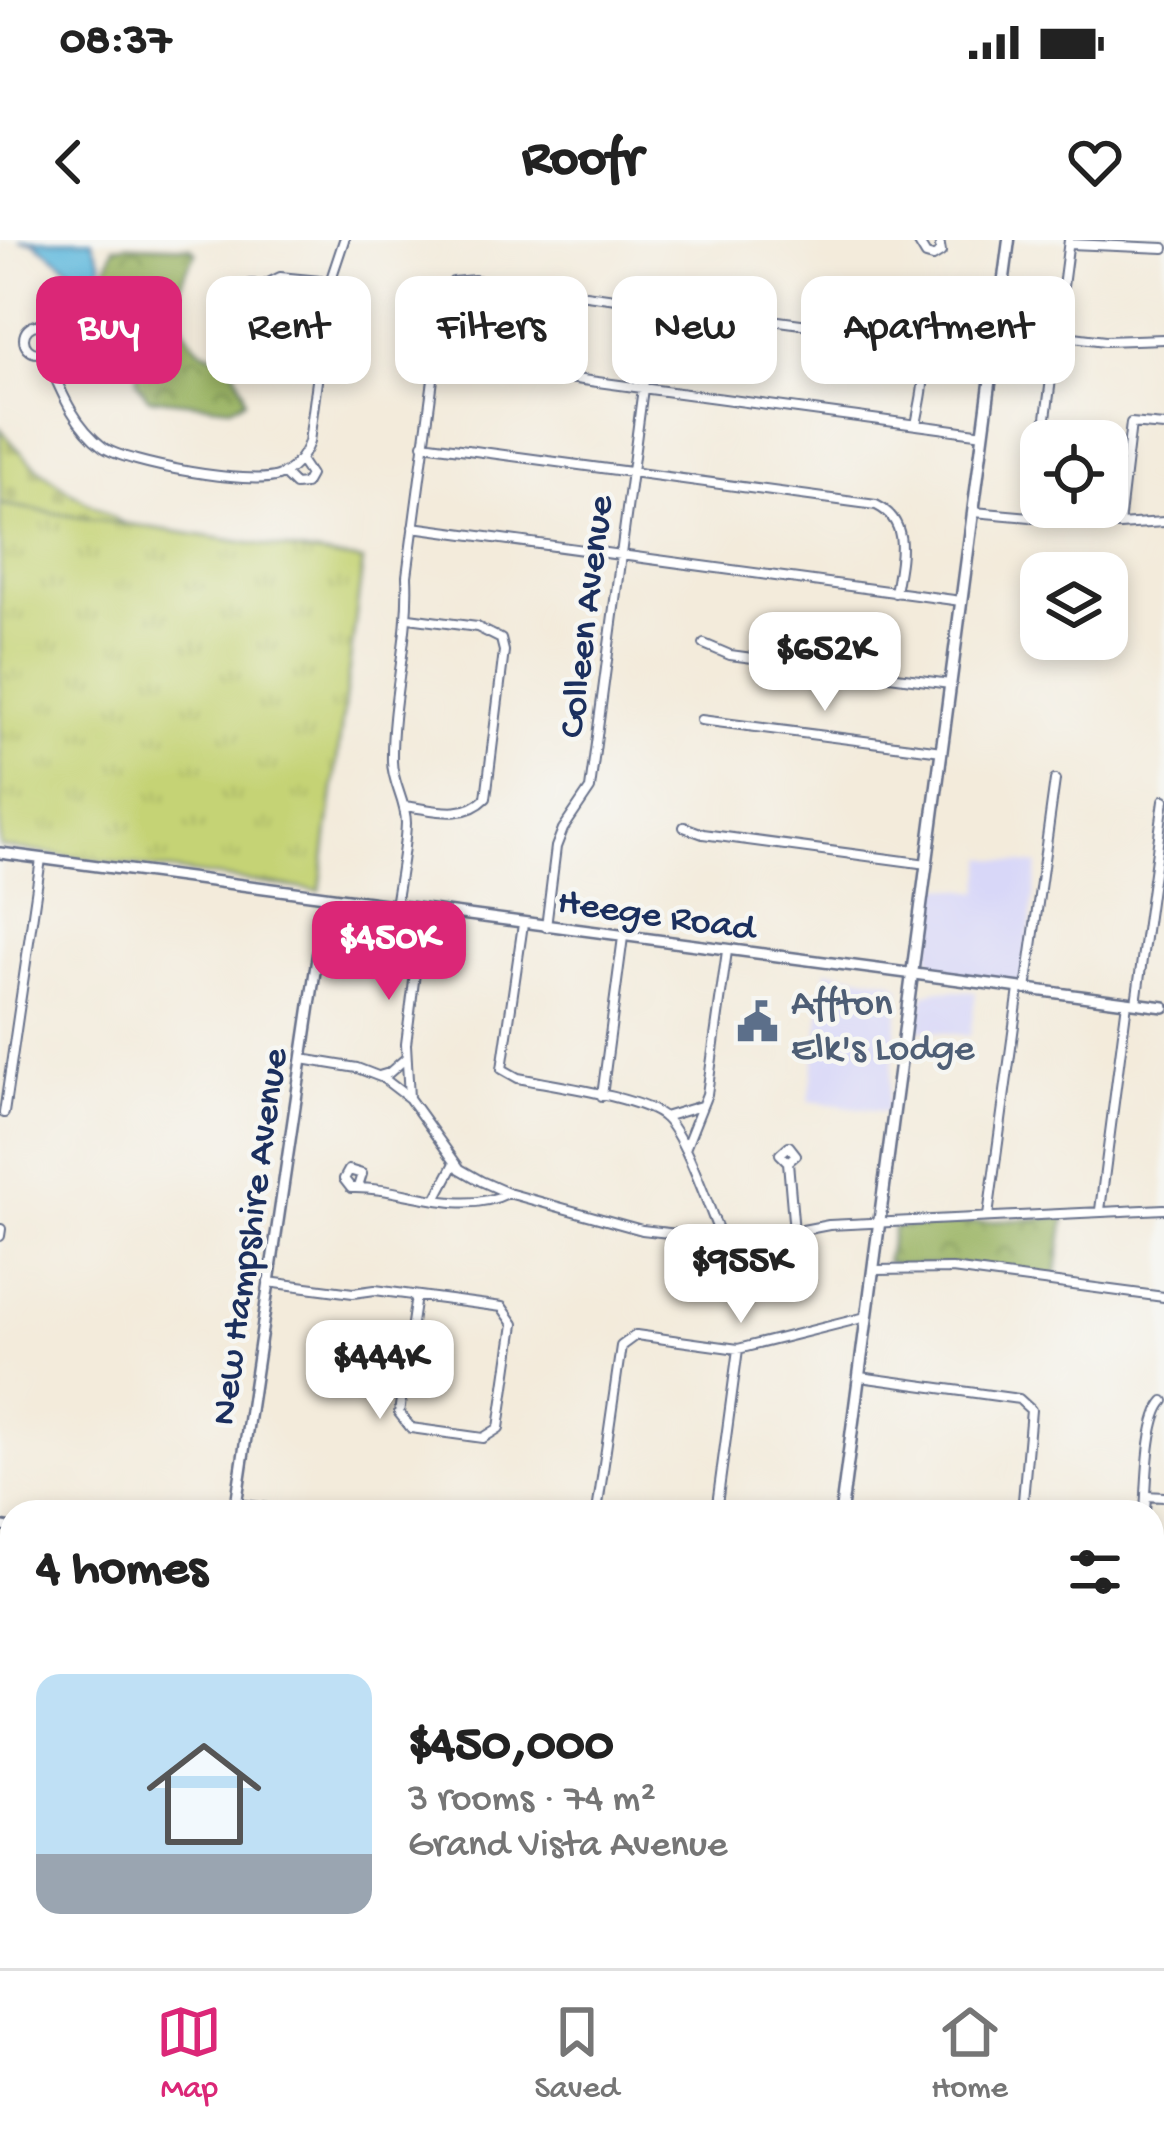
<!DOCTYPE html>
<meta charset="utf-8">
<style>
:root{--surface:#fff;--page:#f6f6f6;--text:#222;--muted:#767676;--line:#e0e0e0;--accent:#db2777}
body{margin:0;font-family:"Gochi Hand",sans-serif;background:var(--page);color:var(--text);height:100vh;display:flex;flex-direction:column;font-size:45px;white-space:nowrap}
*{box-sizing:border-box;margin:0}
p{font-size:39px;color:var(--muted)}
.icon{flex:none;width:66px;height:66px;fill:none;stroke:currentColor;stroke-width:2;stroke-linecap:round;stroke-linejoin:round}
.map{position:relative;flex:1;overflow:hidden}
.panel{position:absolute;left:0px;top:1260px;width:1164px;height:468px;display:flex;flex-direction:column;background:var(--surface);border-radius:36px 36px 0 0;box-shadow:0 6px 18px #0003}
.panel>*{flex:none}
.guide{position:absolute;left:36px;top:36px;width:1092px;height:108px;display:flex;gap:24px}
.buttons{position:absolute;left:1020px;top:180px;display:grid;gap:24px}
.buttons a{display:grid;place-items:center;width:108px;height:108px;border-radius:24px;background:var(--surface);box-shadow:0 6px 18px #0003;font-size:60px}
.price{position:absolute;translate:-50% -102px;padding:0 27px;border-radius:24px;background:#fff;color:#222;font-size:39px;line-height:78px;filter:drop-shadow(0 3px 6px #0008)}
.price::after{content:'';position:absolute;left:50%;top:72px;width:36px;height:27px;margin-left:-18px;background:inherit;clip-path:polygon(0 0,100% 0,50% 100%)}
.price.current{background:var(--accent);color:#fff}
ul{padding:0;list-style:none}
li{display:flex;align-items:center;gap:36px;height:300px;padding:0 36px}
li span{display:grid;place-items:center;flex:none;width:336px;height:240px;border-radius:24px;color:#555}
li>.icon{margin-inline-start:auto}
span .icon{width:144px;height:144px;fill:#fffc;stroke-width:1}
li b{font-size:51px}
h2{display:flex;justify-content:space-between;align-items:center;height:144px;padding:0 36px;font-size:51px}
.pill{padding:0 42px;border-radius:24px;background:var(--surface);box-shadow:0 6px 18px #0003;font-size:42px;line-height:108px}
.pill.current{background:var(--accent);color:#fff}
.status{display:flex;justify-content:space-between;align-items:center;height:84px;padding:0 60px;background:var(--surface);direction:ltr}
.status svg{height:33px;fill:currentColor}
header{display:flex;justify-content:space-between;align-items:center;height:156px;padding:0 36px;background:var(--surface);font-size:54px;font-weight:800}
.tabs{display:flex;justify-content:space-around;align-items:center;height:168px;border-top:3px solid var(--line);background:var(--surface);font-size:33px;color:var(--muted)}
.tabs a{display:grid;justify-items:center;gap:6px}
.tabs .current{color:var(--accent)}
.map>svg:first-child{display:block}
</style>
<div class="status"><b>08:37</b><svg viewBox="0 0 49 12"><path d="M0 12V9h3v3zM5 12V6h3v6zM10 12V3h3v9zM15 12V0h3v12zM26 1h20v11H26zM47 4h2v5h-2z"/></svg></div>
<header><svg class="icon" aria-label="back" viewBox="0 0 24 24"><path d="M15 5l-7 7 7 7"/></svg>Roofr<svg class="icon" aria-label="heart" viewBox="0 0 24 24"><path d="M12 20l-8-8c-3-5 5-10 8-4 3-6 11-1 8 4z"/></svg></header>
<div class="map">
<svg width="1164" height="1728" viewBox="0 0 1164 1728">
<defs>
<pattern id="grass-tufts" width="24" height="20" patternUnits="userSpaceOnUse" patternTransform="scale(3)"><rect width="24" height="20" fill="#c5d375"/><path d="M3 7l-1-3M5 7V3M7 7l1-3M15 17l-1-3M17 17v-4M19 17l1-3" fill="none" stroke="#a9b568"/></pattern>
<pattern id="forest-crowns" width="20" height="18" patternUnits="userSpaceOnUse" patternTransform="scale(3)"><rect width="20" height="18" fill="#9cb566"/><path d="M2 6a3 3 0 1 1 6 0M12 15a3 3 0 1 1 6 0" fill="none" stroke="#7e9457"/></pattern>
<pattern id="cemetery-stones" width="16" height="16" patternUnits="userSpaceOnUse" patternTransform="scale(3)"><rect width="16" height="16" fill="#c5d375"/><path d="M2 7V4a2 2 0 0 1 4 0v3zM10 15v-3a2 2 0 0 1 4 0v3z" fill="#a9b568"/></pattern>
</defs>
<rect width="100%" height="100%" fill="#f6f6f2"/>
<filter id="ink" filterUnits="userSpaceOnUse"><feTurbulence type="fractalNoise" baseFrequency=".00833" numOctaves="2"/><feDisplacementMap in="SourceGraphic" scale="24" xChannelSelector="R" yChannelSelector="G"/><feConvolveMatrix kernelMatrix="1 2 1 2 8 2 1 2 1" color-interpolation-filters="sRGB"/></filter>
<filter id="wash" filterUnits="userSpaceOnUse"><feTurbulence type="fractalNoise" baseFrequency=".004" numOctaves="4" result="noise"/><feDisplacementMap in="SourceGraphic" scale="48" xChannelSelector="R" yChannelSelector="G"/><feGaussianBlur stdDeviation="2.7" result="paint"/><feColorMatrix in="noise" values="0 0 0 0 0 0 0 0 0 0 0 0 0 0 0 0 0 1.4 0 .05"/><feComposite in="paint" operator="in"/></filter>
<g filter="url(#wash)">
<rect width="100%" height="100%" fill="#f3ebdb"/>
<path fill="#d8d7f8" d="M985,618L1038,625L1023,739L1017,744L937,730L929,717L937,646L980,652Z
M826,730L892,741L901,747L887,872L809,861Z
M938,750L976,752L970,796L918,789L924,755Z"/>
<path fill="url(#grass-tufts)" stroke="#70816a" stroke-width="3" d="M0,264L363,321L320,651L0,607Z"/>
<path fill="url(#forest-crowns)" stroke="#5c7262" stroke-width="3" d="M126,5L190,7L196,13C176,45 169,78 198,107C206,114 216,114 224,120C235,127 244,147 245,160L230,167L148,158L137,142L136,106L118,84L107,57L103,37L114,7Z
M1065,977L1056,1037L963,1025H900L886,1022L894,987Z"/>
<path fill="url(#cemetery-stones)" stroke="#70816a" stroke-width="3" d="M0,188C33,232 79,258 126,285L0,264Z
M1152,1577L1164,1579V1728H980L896,1716H1152Z"/>
<path fill="#60b9dd" stroke="#3e749e" stroke-width="3" d="M19,0H92L101,22L99,43L93,45L34,2Z"/>
</g>
<g filter="url(#ink)">
<g fill="none" stroke-linecap="round" stroke-linejoin="round">
<defs>
<path id="minor" d="M917,0L926,15L933,17L941,12L939,0
M1070,4L1164,8
M242 54a10 10 0 1 1 20 0a10 10 0 1 1-20 0Z
M260,47L280,37L330,42
M24 99a14 14 0 1 1 28 0a14 14 0 1 1-28 0Z
M1058,95L1105,101L1164,99
M44,112C59,146 72,184 103,207C127,224 251,246 278,236C294,230 303,218 309,202L330,42L344,0
M434,120L984,194
M1043,201L1069,0
M423,204L876,265C912,282 900,321 895,353
M284,234L295,245L305,244L310,235L300,220
M974,272L1119,285L1164,282
M1032,278L1041,214
M1119,285L1131,183L1164,186
M413,287L961,361
M704,404L730,415L950,444
M701,480L942,511
M404,566C433,569 463,581 486,558L504,411L501,399L477,387L409,378
M684,587L703,594L927,624
M395,666C399,639 405,611 406,583C406,561 392,543 392,521C391,459 410,398 407,336L444,56L453,42L474,40L891,96C936,115 923,145 916,185
M523,684L502,829L518,838C552,845 643,857 665,878C686,898 709,970 722,999
M546,687L556,607L563,589L590,549L654,65
M1026,750L1055,540
M1136,763L1164,560
M302,819L357,828L383,838L409,858L460,929L481,941L508,953L642,990L722,999L766,997L829,985L1164,969
M379,836L389,833L405,819
M602,856L623,697
M409,858L406,804L423,670
M4,873L41,619
M664,877L701,866
M685,909L707,854L727,711
M788,922L796,915L789,906L780,914L788,922L794,992
M358,947L362,934L349,930L344,939L351,948C402,946 459,978 508,953
M436,959L455,923
M1100,970L1127,762
M988,976L1019,749
M0,996L1,989
M874,1030L952,1029L1164,1057
M268,1042L353,1053L375,1050L502,1067L514,1084L499,1188L483,1198L411,1188L399,1173L416,1056
M860,1137L1019,1159L1031,1170L1022,1272
M1146,1256L1164,1257
M237,1264L299,1272
M597,1272L621,1106L636,1095L738,1109L866,1077
M716,1272L738,1109
M1145,1272C1147,1246 1147,1179 1164,1161
M0,1286L12,1288
M1152,1352L1164,1354
M1152,1444L1164,1446
M1152,1527V1536
M372,1728L387,1718L455,1728
M517,1728L519,1716
M603,1728L604,1716
M686,1728L688,1716"/>
<path id="tertiary" d="M0,613L1164,767
M235,1272L326,657
M168,1728L170,1716"/>
<path id="secondary" d="M841,1272L1009,0
M782,1728L783,1716"/>
</defs>
<use href="#minor" stroke="#67718a" stroke-width="12"/>
<use href="#tertiary" stroke="#67718a" stroke-width="14"/>
<use href="#secondary" stroke="#67718a" stroke-width="15"/>
<use href="#minor" stroke="#fff" stroke-width="8"/>
<use href="#tertiary" stroke="#fff" stroke-width="9"/>
<use href="#secondary" stroke="#fff" stroke-width="10"/>
<path stroke="#1b2f5e" stroke-width="3" stroke-dasharray="18 9" stroke-linecap="butt" d="M0,1532L12,1564
M69,1716L73,1728"/>
</g>
</g>
<defs>
<symbol id="civic-bare" viewBox="-9 -9 18 18"><path d="M-.6-6.5H3V-4.5H.6V-3L4-1V1h2V6H-6V1h2V-1L-.6-3ZM-1.2 2.5V6h2.4V2.5Z" fill="#5c6f8a" stroke="#f6f6f2" stroke-width="2.5" paint-order="stroke"/></symbol>
</defs>
<g fill-rule="evenodd">
<use href="#civic-bare" x="728" y="752" width="59" height="59"/>
</g>
<g text-anchor="middle" stroke-width="9" stroke-linejoin="round" paint-order="stroke">
<g font-size="39" fill="#1b2f5e" stroke="#f6f6f2">
<text transform="translate(582 376) rotate(-83)" y="14">Colleen Avenue</text>
<text transform="translate(657 671) rotate(8)" y="14">Heege Road</text>
<text transform="translate(245 996) rotate(-82)" y="14">New Hampshire Avenue</text>
</g>
<g font-size="39" fill="#4e5e75" stroke="#f6f6f2" text-anchor="start">
<text x="791" y="773">Affton<tspan x="791" dy="45">Elk's Lodge</tspan></text>
</g>
</g>
</svg>
<div class="buttons">
<a><svg class="icon" aria-label="locate" viewBox="0 0 24 24"><circle cx="12" cy="12" r="6"/><path d="M12 2v4M12 18v4M2 12h4M18 12h4"/></svg></a>
<a><svg class="icon" aria-label="layers" viewBox="0 0 24 24"><path d="M12 4l9 5-9 5-9-5zM3 14l9 5 9-5"/></svg></a>
</div>
<b class="price" style="left:825px;top:474px">$652K</b>
<b class="price current" style="left:389px;top:763px">$450K</b>
<b class="price" style="left:741px;top:1086px">$955K</b>
<b class="price" style="left:380px;top:1182px">$444K</b>
<div class="guide">
<a class="pill current">Buy</a>
<a class="pill">Rent</a>
<a class="pill">Filters</a>
<a class="pill">New</a>
<a class="pill">Apartment</a>
</div>
<section class="panel">
<h2>4 homes<svg class="icon" aria-label="filters" viewBox="0 0 24 24"><path d="M4 7h16M4 17h16"/><circle cx="9" cy="7" r="2"/><circle cx="15" cy="17" r="2"/></svg></h2>
<ul>
<li><span style="background:linear-gradient(#bfe0f5 75%,#9aa5b1 0)"><svg class="icon" aria-label="home" viewBox="0 0 24 24"><path d="M3 11l9-7 9 7M6 9v11h12V9"/></svg></span><div><b>$450,000</b><p>3 rooms · 74 m²</p><p>Grand Vista Avenue</p></div></li>
</ul>
</section>
</div>
<nav class="tabs">
<a class="current"><svg class="icon" aria-label="map" viewBox="0 0 24 24"><path d="M3 6l6-2 6 2 6-2v14l-6 2-6-2-6 2zM9 4v14M15 6v14"/></svg>Map</a>
<a><svg class="icon" aria-label="saved" viewBox="0 0 24 24"><path d="M7 4h10v16l-5-4-5 4z"/></svg>Saved</a>
<a><svg class="icon" aria-label="home" viewBox="0 0 24 24"><path d="M3 11l9-7 9 7M6 9v11h12V9"/></svg>Home</a>
</nav>
